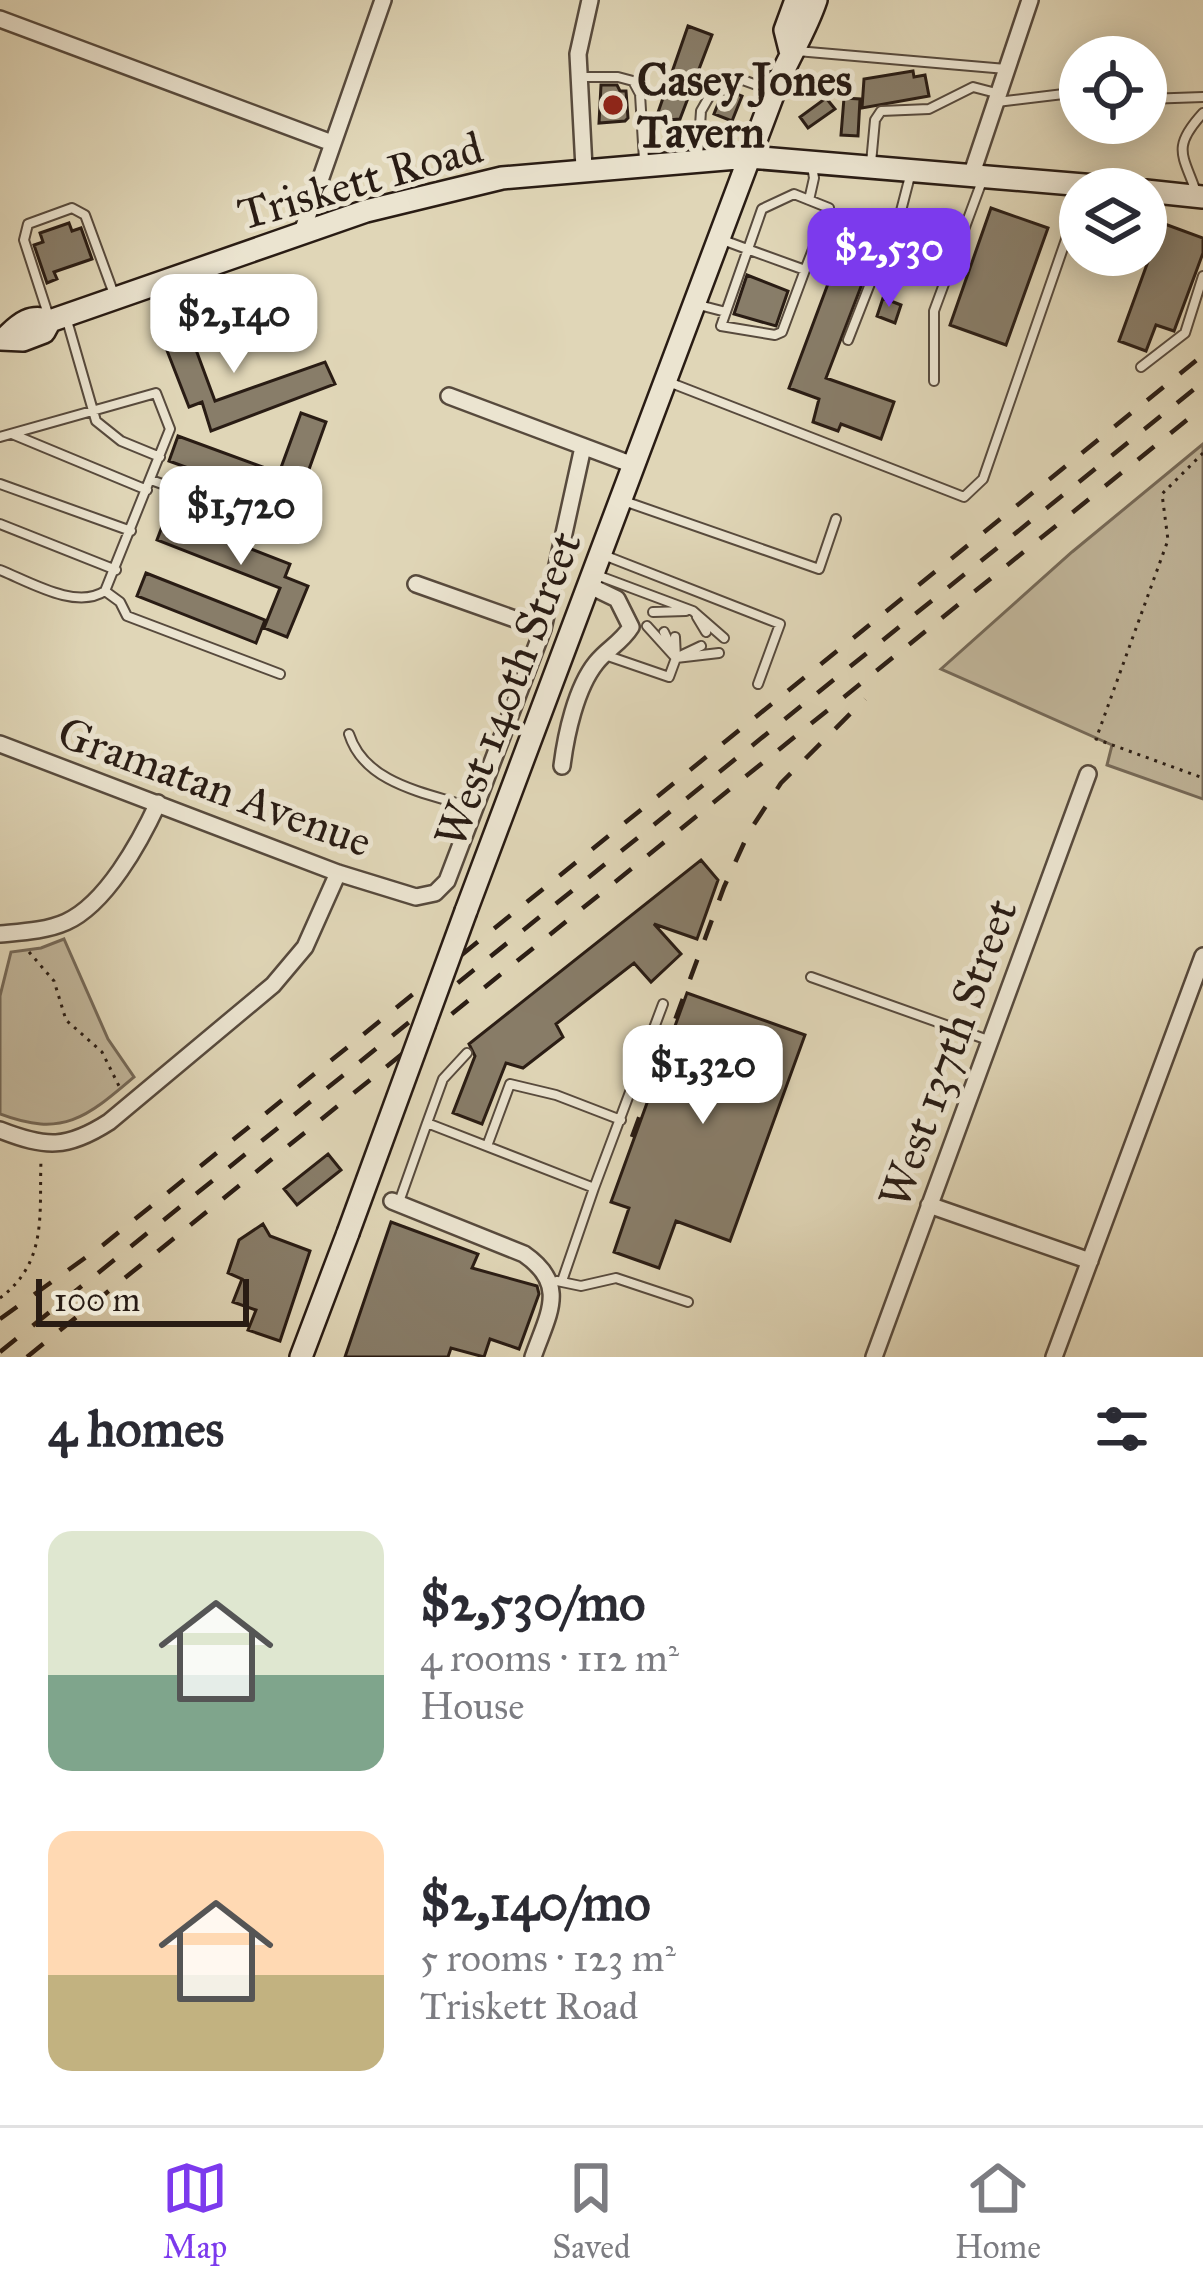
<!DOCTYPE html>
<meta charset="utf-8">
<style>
:root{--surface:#fff;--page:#f2f2f3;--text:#2b2b33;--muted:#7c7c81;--line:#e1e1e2;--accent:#7c3aed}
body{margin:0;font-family:"IM FELL Great Primer",serif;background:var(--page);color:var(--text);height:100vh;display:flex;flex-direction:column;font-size:45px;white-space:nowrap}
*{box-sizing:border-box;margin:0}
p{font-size:39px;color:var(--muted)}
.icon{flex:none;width:66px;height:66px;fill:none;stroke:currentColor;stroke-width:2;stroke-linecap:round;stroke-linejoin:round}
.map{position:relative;height:1357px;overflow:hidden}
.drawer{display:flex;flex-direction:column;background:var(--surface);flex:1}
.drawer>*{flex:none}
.buttons{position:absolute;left:1059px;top:36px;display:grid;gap:24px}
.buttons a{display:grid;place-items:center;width:108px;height:108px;border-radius:50%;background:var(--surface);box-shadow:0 6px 30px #0003;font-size:60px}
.scale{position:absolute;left:36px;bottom:30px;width:213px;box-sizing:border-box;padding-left:12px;border:6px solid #291c14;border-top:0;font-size:33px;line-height:42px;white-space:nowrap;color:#291c14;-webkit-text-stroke:9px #ebe4d0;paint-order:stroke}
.price{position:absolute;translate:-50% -102px;padding:0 27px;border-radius:24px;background:#fff;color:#222;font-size:39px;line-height:78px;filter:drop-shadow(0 3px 6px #0008)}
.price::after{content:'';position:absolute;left:50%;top:72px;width:36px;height:27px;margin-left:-18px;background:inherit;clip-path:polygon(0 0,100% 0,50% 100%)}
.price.on{background:var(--accent);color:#fff}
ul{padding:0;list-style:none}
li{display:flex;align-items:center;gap:36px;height:300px;padding:0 48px}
li span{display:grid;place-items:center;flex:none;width:336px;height:240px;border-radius:24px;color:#555}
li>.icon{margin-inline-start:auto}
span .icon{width:144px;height:144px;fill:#fffc;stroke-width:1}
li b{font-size:51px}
h2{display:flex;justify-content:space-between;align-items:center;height:144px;padding:0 48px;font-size:51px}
.tabs{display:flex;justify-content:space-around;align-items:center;height:168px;border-top:3px solid var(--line);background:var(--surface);font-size:33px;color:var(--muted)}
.tabs a{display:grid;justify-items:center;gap:6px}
.tabs .on{color:var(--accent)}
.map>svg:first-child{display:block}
</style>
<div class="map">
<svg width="1203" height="1357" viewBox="0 0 1203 1357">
<rect width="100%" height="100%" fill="#e0d6b7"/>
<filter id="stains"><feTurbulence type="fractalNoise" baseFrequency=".00167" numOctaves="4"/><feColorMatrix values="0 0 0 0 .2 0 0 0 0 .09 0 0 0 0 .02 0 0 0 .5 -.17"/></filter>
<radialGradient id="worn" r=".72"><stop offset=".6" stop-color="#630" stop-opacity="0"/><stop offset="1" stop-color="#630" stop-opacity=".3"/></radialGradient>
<path fill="#c1b69b" stroke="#756958" stroke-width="3" d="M1203,444V799L1107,765L1112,745L941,669L1072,552Z
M64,939L108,1039L134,1077C87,1117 63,1138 0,1114V996L11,952L41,948Z"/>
<path fill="#887d69" stroke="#291c14" stroke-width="3" d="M688,26L712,35L680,119L655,121Z
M913,71L914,77L925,75L929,96L862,108L864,79Z
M601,85H617L620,91H626L628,118L625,121L599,123Z
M724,89L742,96L732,121L714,114Z
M826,98L835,109L808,128L800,117Z
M844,98L860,99L858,136L841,135Z
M991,208L1048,228L1006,345L950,325Z
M69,223L72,231L81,228L92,259L54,272L57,279L47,283L34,245L43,242L40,233Z
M1162,223L1203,238V253L1174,331L1156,325L1146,351L1119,341Z
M850,225L880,237L826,378L894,402L881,439L841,424L838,431L813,422L819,399L789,388Z
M747,275L788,291L776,326L734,314Z
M883,298L901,305L895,323L877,316Z
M221,303L229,326L192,339L215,401L325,362L335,384L211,431L202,402L189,407L166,348L185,341L177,318Z
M301,413L326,422L303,486L292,482L284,503L169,461L178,436L279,473Z
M166,516L290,564L285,577L308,586L287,637L264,628L280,588L157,540Z
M146,573L265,620L256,643L137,596Z
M701,860L718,880L697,939L654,924L681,954L651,982L634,963L556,1024L563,1037L523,1068L506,1063L482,1124L453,1113L475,1056L469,1044Z
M687,993L805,1035L730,1241L676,1221L659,1268L614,1252L629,1208L611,1202Z
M328,1154L341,1170L297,1205L284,1189Z
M391,1222L478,1254L472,1268L537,1286L539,1294L519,1349L490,1339L484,1357L451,1348L448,1357H345Z
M263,1224L270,1236L310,1251L280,1341L248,1330L256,1310L233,1302L242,1279L228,1273L239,1240Z"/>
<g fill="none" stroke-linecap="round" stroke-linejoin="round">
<defs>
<path id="lane" d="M797,51L1006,69
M580,77H618L633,81L640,94L644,160
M1146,99L1203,97
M997,102L1080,92
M698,156L701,111L721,76L729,75L773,91
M871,163L875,120L881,111L929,109L973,87L996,93
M1197,195C1184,155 1170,149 1203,113
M809,200L814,178L812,166
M720,239L747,249L805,270L829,208L794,194L762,209L721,326L775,335L782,332L805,270
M695,304L726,312
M48,314L24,240L28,224L72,208L85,215L115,297
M66,317L96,421L121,441L160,457
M848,340L884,248L895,234L910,176
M1141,367L1185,333L1203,276
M666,381L964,497L983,479L1080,199
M934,381V311L982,181
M12,434L147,490
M0,437L156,393L170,429L105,591C76,610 30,582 0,570
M151,480L293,531L300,510
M0,484L131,531
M621,500L819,569L836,519
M0,524L116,570
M601,554L780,624L758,684
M594,574L693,611L724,638
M105,591L120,602L127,616L280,674
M653,612L686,611
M697,617L706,632
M647,626L675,657
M664,632L673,651
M605,655L669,677L676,658L675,637
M682,655L701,646
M676,658L719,653
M349,734C365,785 428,793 473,808
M811,977L988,1040
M427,1123L443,1079L467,1053
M487,1146L510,1084L556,1095L621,1120
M594,1188L663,1004
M399,1202L427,1123L594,1188L562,1281
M557,1281L581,1286L616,1278L688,1302"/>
<path id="street" d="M0,19L332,143
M584,168L578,54L590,0
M972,173L1030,0
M302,232L383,0
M449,396L633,465
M416,584L543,629
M0,744L338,873L416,897L435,893L447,881L543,629L583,447
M562,766C566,734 576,688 596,663C607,649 621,643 631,627L617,599L588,585
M0,934C21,932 46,931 66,922C106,904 140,842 158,803
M0,1130C46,1148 67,1149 109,1122L273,985L305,947L338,873
M392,1201L524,1254C569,1285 548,1314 533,1357
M929,1205L1090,1261
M874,1357L1088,774
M1054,1357L1203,956"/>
<path id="secondary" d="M790,50L785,30L796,0
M1146,191L1203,197
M6,337C20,323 31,314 50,321L366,211L502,178L749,157L1132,189
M0,339L23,340L44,332L50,321
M466,911L774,92C787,59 805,33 816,0
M301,1357L348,1233"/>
</defs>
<use href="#lane" stroke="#574a3d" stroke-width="12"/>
<use href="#street" stroke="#574a3d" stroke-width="20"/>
<use href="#secondary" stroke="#291c14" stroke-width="26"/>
<path stroke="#291c14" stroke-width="3" stroke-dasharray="3 6" stroke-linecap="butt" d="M1203,453L1162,494L1168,540L1096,739L1203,778
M29,952L54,981L66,1020L102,1052L121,1090
M0,1298C48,1262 39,1214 41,1160"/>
<use href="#lane" stroke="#ebe4d0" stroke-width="8"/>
<use href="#street" stroke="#ebe4d0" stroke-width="15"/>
<use href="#secondary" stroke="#ebe4d0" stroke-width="21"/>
<path stroke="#291c14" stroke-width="4.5" stroke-dasharray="21 21" stroke-linecap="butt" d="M632,1137L724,887L749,832L781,783L865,699
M0,1319L103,1245L1203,355
M0,1352L1203,382
M27,1357L1203,407"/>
<defs>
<path id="secondary-bridge" d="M348,1233L466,911"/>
</defs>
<use href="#secondary-bridge" stroke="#291c14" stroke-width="26" stroke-linecap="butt"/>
<use href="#secondary-bridge" stroke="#ebe4d0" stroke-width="21"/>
</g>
<circle fill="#8f2418" stroke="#ebe4d0" stroke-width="4.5" cx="613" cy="105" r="12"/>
<g text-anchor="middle" stroke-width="10" stroke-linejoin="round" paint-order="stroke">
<g font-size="45" font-weight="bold" fill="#291c14" stroke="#ebe4d0" text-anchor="start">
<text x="637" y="95">Casey Jones<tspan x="637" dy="52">Tavern</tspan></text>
</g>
<g font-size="45" fill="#291c14" stroke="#ebe4d0">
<text transform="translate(360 180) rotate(-16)" y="16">Triskett Road</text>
<text transform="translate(507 689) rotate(-69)" y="16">West 140th Street</text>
<text transform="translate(215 786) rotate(20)" y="16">Gramatan Avenue</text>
<text transform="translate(947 1053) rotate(-70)" y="16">West 137th Street</text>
</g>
</g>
<rect width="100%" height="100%" filter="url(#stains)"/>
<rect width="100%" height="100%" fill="url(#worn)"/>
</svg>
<div class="buttons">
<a><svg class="icon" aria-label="locate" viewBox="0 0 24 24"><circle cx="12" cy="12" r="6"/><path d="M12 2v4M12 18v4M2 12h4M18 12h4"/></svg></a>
<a><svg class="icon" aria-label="layers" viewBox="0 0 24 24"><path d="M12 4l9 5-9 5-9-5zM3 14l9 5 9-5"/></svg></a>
</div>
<div class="scale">100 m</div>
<b class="price on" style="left:889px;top:310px">$2,530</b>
<b class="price" style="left:234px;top:376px">$2,140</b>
<b class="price" style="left:241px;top:568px">$1,720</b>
<b class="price" style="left:703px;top:1127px">$1,320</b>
</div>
<section class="drawer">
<h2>4 homes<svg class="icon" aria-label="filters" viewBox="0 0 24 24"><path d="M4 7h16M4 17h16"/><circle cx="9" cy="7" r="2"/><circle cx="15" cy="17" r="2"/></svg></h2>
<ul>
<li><span style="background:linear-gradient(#dfe7d0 60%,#7fa58c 0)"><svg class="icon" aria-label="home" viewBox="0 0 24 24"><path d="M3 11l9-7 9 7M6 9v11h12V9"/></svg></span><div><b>$2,530/mo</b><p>4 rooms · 112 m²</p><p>House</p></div></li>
<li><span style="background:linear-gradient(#ffd9b3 60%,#c2b280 0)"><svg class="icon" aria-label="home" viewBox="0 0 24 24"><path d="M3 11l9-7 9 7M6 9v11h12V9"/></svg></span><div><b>$2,140/mo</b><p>5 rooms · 123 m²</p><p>Triskett Road</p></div></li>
</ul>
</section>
<nav class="tabs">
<a class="on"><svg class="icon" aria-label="map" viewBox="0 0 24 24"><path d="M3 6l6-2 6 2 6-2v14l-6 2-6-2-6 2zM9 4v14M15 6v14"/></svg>Map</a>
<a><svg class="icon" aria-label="saved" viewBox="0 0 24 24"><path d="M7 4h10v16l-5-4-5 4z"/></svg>Saved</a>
<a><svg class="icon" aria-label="home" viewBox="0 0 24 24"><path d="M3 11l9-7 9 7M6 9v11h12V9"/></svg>Home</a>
</nav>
